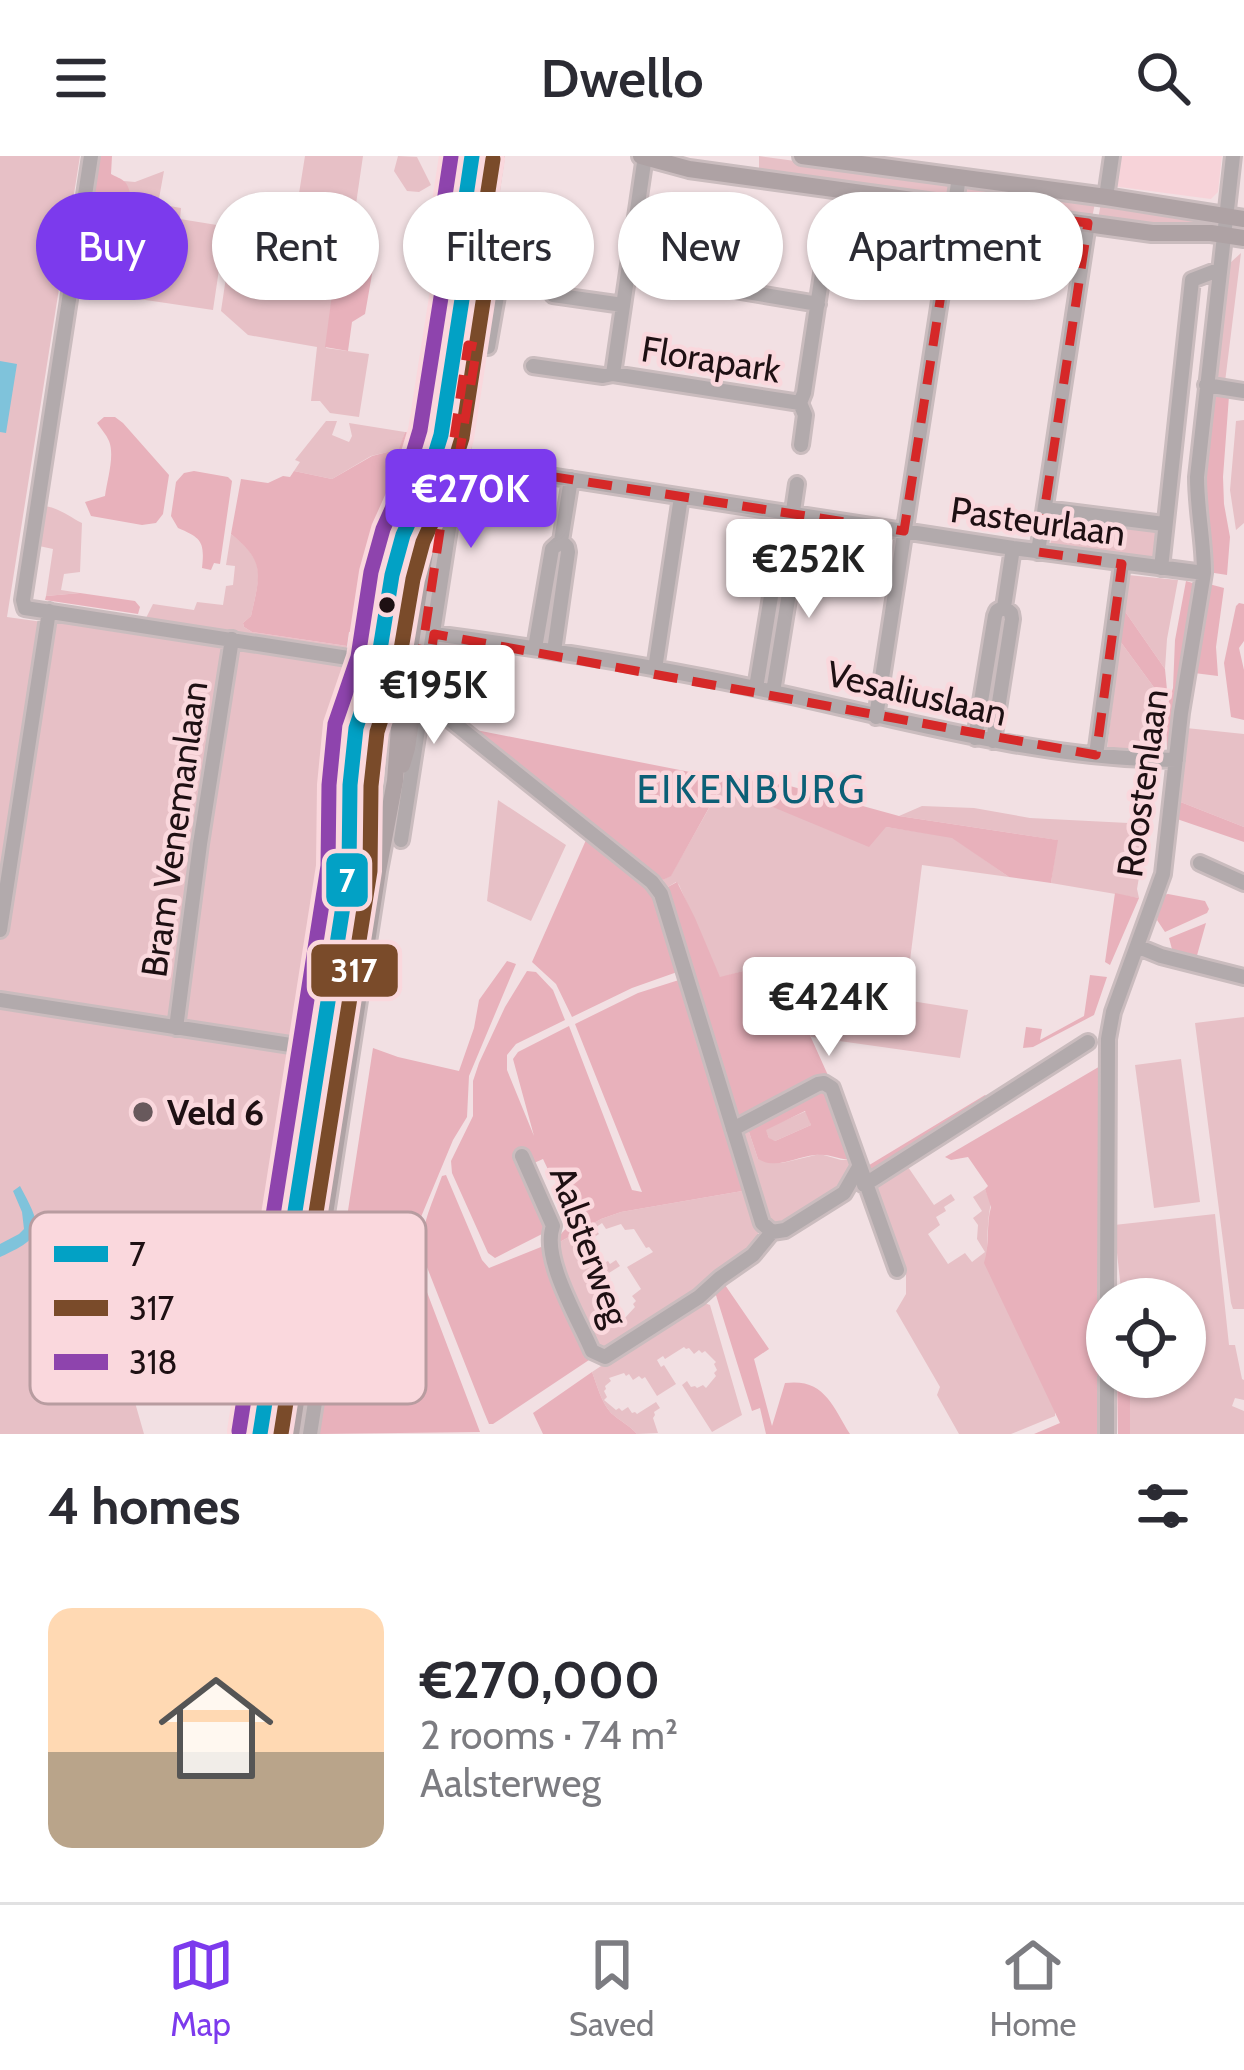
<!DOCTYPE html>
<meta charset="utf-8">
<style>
:root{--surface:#fff;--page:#f2f2f3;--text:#2b2b33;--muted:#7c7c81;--line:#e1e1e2;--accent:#7c3aed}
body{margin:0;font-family:Cabin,sans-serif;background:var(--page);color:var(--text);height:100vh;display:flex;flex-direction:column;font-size:45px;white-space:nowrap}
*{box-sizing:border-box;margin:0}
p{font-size:39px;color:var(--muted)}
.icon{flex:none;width:66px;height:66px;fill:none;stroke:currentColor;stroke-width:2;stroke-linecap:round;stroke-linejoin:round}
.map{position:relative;height:1278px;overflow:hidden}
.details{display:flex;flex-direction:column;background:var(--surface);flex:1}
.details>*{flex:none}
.top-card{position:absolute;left:36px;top:36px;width:1173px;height:108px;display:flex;gap:24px}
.controls{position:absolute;left:1086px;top:1122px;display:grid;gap:24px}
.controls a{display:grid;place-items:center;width:120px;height:120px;border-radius:50%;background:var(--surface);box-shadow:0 3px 9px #0004;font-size:60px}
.price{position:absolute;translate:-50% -102px;padding:0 27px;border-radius:12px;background:#fff;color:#222;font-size:39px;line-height:78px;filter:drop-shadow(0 3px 6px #0008)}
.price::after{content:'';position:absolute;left:50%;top:72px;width:36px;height:27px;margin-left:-18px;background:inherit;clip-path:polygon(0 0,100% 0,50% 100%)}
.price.active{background:var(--accent);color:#fff}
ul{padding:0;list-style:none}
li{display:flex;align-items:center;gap:36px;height:300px;padding:0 48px}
li span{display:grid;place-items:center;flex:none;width:336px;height:240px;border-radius:24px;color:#555}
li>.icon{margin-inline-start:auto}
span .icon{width:144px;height:144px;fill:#fffc;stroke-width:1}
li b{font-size:51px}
h2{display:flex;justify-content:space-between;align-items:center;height:144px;padding:0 48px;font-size:51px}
.tag{padding:0 42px;border-radius:54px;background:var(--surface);box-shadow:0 3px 9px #0004;font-size:42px;line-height:108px}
.tag.active{background:var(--accent);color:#fff}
header{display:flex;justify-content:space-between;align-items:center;height:156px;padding:0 48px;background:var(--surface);font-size:54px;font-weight:600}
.tabs{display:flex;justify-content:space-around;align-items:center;height:168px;border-top:3px solid var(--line);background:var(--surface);font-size:33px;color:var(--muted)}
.tabs a{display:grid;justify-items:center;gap:6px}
.tabs .active{color:var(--accent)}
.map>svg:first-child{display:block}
</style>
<header><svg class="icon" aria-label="menu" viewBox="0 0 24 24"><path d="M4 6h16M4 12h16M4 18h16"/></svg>Dwello<svg class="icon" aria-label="search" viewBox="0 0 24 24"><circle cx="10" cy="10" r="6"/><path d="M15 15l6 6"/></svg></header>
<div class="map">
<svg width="1244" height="1278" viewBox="0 0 1244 1278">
<rect width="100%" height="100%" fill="#f2e0e3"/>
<path fill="#f7d3d9" d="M1116,0H1222L1218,36L1211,43L1112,30Z"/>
<path fill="#e7c0c6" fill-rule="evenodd" d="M0,0H80L7,461L50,467L57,461L111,470V475L158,482L159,477L223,487L227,492L238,493L243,491L350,509L355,505L373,508L355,556L343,641L345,702L273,1149L100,1124L144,1278H0Z
M305,0H363L348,103L338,101L326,192L369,198L359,261L330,257L320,245H311L317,191L248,179L221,155L232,81L323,95L327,62L296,56Z
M398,0L417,1L431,29L419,36L407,35L394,15Z
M759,0L942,25L949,27L950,38L943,41L775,18L759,12Z
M164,15L158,48L181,52L180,63L223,70L225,73L213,154L85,135L95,75L115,63L128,66L131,54L124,25L135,26Z
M968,30L1095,47L1092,62L964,46Z
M1101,47L1205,60L1204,73L1172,72L1098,63Z
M1241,97L1225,226L1215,224L1230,107Z
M1244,264V367L1236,374L1230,334L1236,265Z
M326,265H337L332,279L349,286L352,280L349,267L405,276L400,293L371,300L332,323L294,315L300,306L295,304Z
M45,350C59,352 70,361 82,367L80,416L64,418L61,434L80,437L46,440L53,393L39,390Z
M1054,363L1159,375L1157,403L1050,390Z
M231,378C267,406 260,419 251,460L243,467L244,471L252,476L347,490L346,497L145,464L153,448L194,454L197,446L223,449L226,430L233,429L235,410L226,409Z
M1128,419L1178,424L1167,483L1165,513L1124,454Z
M1120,485L1161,541L1159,597L1107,593Z
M1186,572L1244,578V671L1178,645Z
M721,631L886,671L952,681L1009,721L922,709L905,844L968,854L960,902L811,881L775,805L720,822L679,729L676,726L666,732L663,724L671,719Z
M498,644L566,689L531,765L487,745Z
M922,650L974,652L1030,662L1148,668L1137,733L1139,742L1051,727L1057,684L899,660Z
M1244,861V1153H1233L1231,1147L1195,867Z
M1181,903L1200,1046L1154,1052L1135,909Z
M804,956H807L811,969L775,985L770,984L765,973Z
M747,970L758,1003L782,1007L820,998L841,1004H854L856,1012L846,1032L788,1069L771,1065L742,977V973Z
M908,1011L934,1049L951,1038L955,1044L944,1051L946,1055L936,1061L940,1069L928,1078L948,1108L965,1097L972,1106L985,1096L977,1083L978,1069L973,1062L982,1055L973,1041L985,1033L991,1048C988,1057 987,1086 987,1097L1055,1255V1260L1011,1278H959L937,1239L940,1231L896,1155L906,1138V1118L874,1031Z
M748,1034L759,1068L758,1085L712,1118L707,1128L601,1196L559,1100L558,1087L601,1063L621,1056ZM602,1067L606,1073L621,1068L625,1074L634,1073L646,1092L649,1091L653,1096L627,1111L641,1133L632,1140L636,1145L633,1148L635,1151L624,1163L621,1160L615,1164L609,1163L605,1157L599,1161L595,1154L601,1149L596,1135L602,1130L601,1122L620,1110L616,1104L610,1108L608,1105L604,1107L593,1096L596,1094L593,1082L599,1078L595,1072Z
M1215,1058L1229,1189H1235L1242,1223L1244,1224V1244L1235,1242L1232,1250L1244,1255V1278H1130V1221H1185V1143H1122L1114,1069Z
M699,1145L710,1149L742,1259L712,1276L682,1229L687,1225L691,1231L695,1230L697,1232L703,1229L706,1232L716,1220L714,1217L717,1214L714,1208L716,1206L705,1195L702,1197L699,1194L694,1198L689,1192L686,1193L684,1191L665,1203L663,1200L657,1204L661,1211L664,1209L676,1228L657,1240L645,1221L642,1223L639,1220L633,1224L629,1218L626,1220L624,1217L609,1222L611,1225L605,1230L606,1233L604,1235L607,1241L604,1244L616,1254L619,1252L622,1255L628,1251L632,1257L635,1256L637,1258L656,1246L660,1252L654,1256L655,1259L653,1262L658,1277L637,1278C629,1269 620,1265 611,1257C601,1246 597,1229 592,1216Z"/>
<path fill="#e8b1bb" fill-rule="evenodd" d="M99,0H112L111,18C116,21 121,22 125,26C133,35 131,55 129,66L115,63L95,75L85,135L79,134Z
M337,101L374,107L365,158L352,166L348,195L325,191Z
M1213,237L1229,240L1223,321L1224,348L1230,381L1227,419L1208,416L1211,412V405L1202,327Z
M104,261H115L123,267L169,319L163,358L156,367L142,369L91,360L85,346L105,340C107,324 115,300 109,285C106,278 101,273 97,267Z
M405,276L422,279V286L428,288L416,325L384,387L367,478L349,476L347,490L252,476L244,471L243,467L251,460C260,419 266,406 231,378L241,323L268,327L283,320L290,321L294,315L332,323L372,300L399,293Z
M194,315L228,321L232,325L220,408L214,407L211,414L202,412C205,385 201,382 178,372L171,360L176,326L184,317Z
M1186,425L1196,428V434L1167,596L1166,554L1173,532L1175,484Z
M1209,428L1224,432L1216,491L1218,520L1194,517Z
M80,437L135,445L140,451L138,458L45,444L46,440Z
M1239,447L1244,448V485L1239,492L1244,514V564L1231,561L1224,507L1236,450Z
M1124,454L1165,513L1167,534L1161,541L1120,485Z
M382,509H385L386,514H389L390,510L393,512L384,570L374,568V562L364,560Z
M466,572L690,616L790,630L899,660L1058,684L1051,727L1009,721L952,682L886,671L869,691L725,631L720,632L671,720L663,724Z
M1178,645L1244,671V686L1177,663Z
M590,682L653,732L680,815L632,832L572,861L556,828L532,806L586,684Z
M677,726L695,762L720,821L777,806L831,926L738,963L666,732Z
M1115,737L1139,742L1110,809L1105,806Z
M1168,738L1205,745L1209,753L1207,757L1165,776L1157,764L1163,739Z
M1206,767L1196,803L1173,797L1169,782Z
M507,805L516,808L469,920L467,961L453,984L416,1073L414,1088L419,1115L480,1276L319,1278L334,1178V1151L343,1087L373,892L398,901L459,915L474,872L479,844Z
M527,815L536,816L553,834L565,864L516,888L507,899V914L534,980L513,903L518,896L569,870L632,1034L642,1036L575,868L638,837L682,823L748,1034L621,1056L601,1063L558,1087L561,1078L569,1069L559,1039L569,1035L562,1019L552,1022L543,1003L525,1011L549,1070L546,1076L495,1102L488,1097L452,1017L451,1005L473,960V925L479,907L505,851Z
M1090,819L1107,821L1094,859L1033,891L1023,892L1026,871L1042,873L1040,884L1084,860Z
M1102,909L1100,1278H1034L1060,1267L984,1107C990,1089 986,1068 991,1051L985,1033L988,1030L968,1001L951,1004L945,1001Z
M826,934L854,1004C840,1004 829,997 815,999C794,1001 778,1014 758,1003L747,970ZM805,955L811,969L775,985L769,982L766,974Z
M985,939L995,948L869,1021L866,1011Z
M446,1019L482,1104L489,1112L541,1091L546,1094L592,1202L493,1268H489L484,1256L421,1096C421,1069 433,1045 442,1020Z
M723,1126L769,1193L754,1203L772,1270L785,1227C824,1222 832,1249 850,1278H766L760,1252L752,1255L715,1136Z
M592,1216C597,1229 601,1246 611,1257C620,1265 629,1269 637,1278H543L533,1257Z
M1117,1221H1130V1278H1118Z"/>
<path fill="#7fc3db" d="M0,205L17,208L6,277L0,276Z
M20,1030C43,1073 46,1080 0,1101V1088L19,1078L24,1073L22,1056L13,1035Z"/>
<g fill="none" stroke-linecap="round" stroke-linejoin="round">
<defs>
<path id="minor" d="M91,0L23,444L25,452L348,502
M1106,41L1112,0
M628,116L818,148
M553,139L623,149
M468,189L488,191L511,61L509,56L487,49
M533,210L603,220L613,218L800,247
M613,218L645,0
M1206,229L1244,235
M801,289L805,259L800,247L804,237L823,111L835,104L942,123
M459,306L1013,392L1204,417
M1045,353L1164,368
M1038,396L1088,67
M1161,412L1192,124L1218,114
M434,478C546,493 658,511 769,535C904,564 1036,603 1176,604
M535,492L552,393L561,385L571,323
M554,495L568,396L567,391L561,385
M655,513L681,341
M756,532L774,422L784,416
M773,536L791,425L784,416L797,328
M405,539L424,543L652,726L661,738L762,1067L772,1076
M876,561L959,21
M975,582L995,460L997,455L1004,451L1013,392
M993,585L1012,463L1011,457L1004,451
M1096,599L1122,408
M401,684L477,191
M1200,707L1244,727
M0,774L49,455
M1139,791L1161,800L1244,821
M0,844L349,898
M176,872L200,688L232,483
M733,973L818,928L824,927L832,932L897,1114
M522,1000L553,1070C541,1102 579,1164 592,1195L605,1201L699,1141L720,1122L753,1099L772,1076L785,1074L844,1037L859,1011
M864,1029L1088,886
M1107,1143L1108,883L1113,856L1163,718L1181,557L1204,417C1204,385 1197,354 1197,321L1233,0
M309,1158L325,1163L327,1170L310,1278
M1107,1278V1221"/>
<path id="major" d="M641,0L689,13L1152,77H1211L1244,82
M802,0L1106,41L1244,63
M476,82L474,54L481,0
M442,349L477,138L480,96L494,0
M402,609L407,592L420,505
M291,1278L378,715L395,625L400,558L428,377L443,340"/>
</defs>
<use href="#minor" stroke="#cabcbe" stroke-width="20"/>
<use href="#major" stroke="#cabcbe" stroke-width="22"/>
<use href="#minor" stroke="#b2aaac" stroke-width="14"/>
<use href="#major" stroke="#aea2a4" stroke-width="16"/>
<defs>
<path id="bus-1" d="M260,1278L349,712L350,629L356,572L378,506L392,419L403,379L425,331L441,279L469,98L465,47L472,0"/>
<path id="bus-2" d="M281,1278L370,715L371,630L377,576L398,511L413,423L423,386L445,337L462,282L490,101L486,48L493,3"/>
<path id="bus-3" d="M239,1275L328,710L329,629L335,568L358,501L371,416L383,373L405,324L420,274L448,97L444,46L451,0"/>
</defs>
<use href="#bus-1" stroke="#fad8dd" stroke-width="24"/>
<use href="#bus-2" stroke="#fad8dd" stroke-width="24"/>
<use href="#bus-3" stroke="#fad8dd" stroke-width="24"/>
<use href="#bus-1" stroke="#02a1c5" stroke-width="15"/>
<use href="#bus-2" stroke="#7a4b2a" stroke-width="15"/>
<use href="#bus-3" stroke="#8e44ad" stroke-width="15"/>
</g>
<path fill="none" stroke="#d62828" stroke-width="9" stroke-dasharray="24 15" stroke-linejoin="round" d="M955,49L1088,67L1038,396L1122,408L1096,599L434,478L424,543L415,541L468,189L477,191L458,306L904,375Z"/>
<circle fill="#1e1013" stroke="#fad8dd" stroke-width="4.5" cx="387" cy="449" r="10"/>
<circle fill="#68595c" stroke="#fad8dd" stroke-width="4.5" cx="143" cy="956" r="12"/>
<g text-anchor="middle" stroke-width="9" stroke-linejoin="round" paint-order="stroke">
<g font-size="36" fill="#1e1013" stroke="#fad8dd">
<text transform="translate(711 203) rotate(9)" y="13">Florapark</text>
<text transform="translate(1038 365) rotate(8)" y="13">Pasteurlaan</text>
<text transform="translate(917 537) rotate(13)" y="13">Vesaliuslaan</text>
<text transform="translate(1142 627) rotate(-82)" y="13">Roostenlaan</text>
<text transform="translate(174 673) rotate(-82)" y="13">Bram Venemanlaan</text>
<text transform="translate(590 1090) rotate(70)" y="13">Aalsterweg</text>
</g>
<g font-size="36" font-weight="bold" fill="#1e1013" stroke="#fad8dd" text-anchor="start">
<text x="167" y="969">Veld 6</text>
</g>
<g font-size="39" letter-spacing="3" fill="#0c5f76" stroke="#fad8dd">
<text x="752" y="647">EIKENBURG</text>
</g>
</g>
<rect x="30" y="1056" width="396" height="192" rx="18" fill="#fad8dd" stroke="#b89ca0" stroke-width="3"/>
<rect x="54" y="1090" width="54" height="16" fill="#02a1c5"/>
<rect x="54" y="1144" width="54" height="16" fill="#7a4b2a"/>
<rect x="54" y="1198" width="54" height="16" fill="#8e44ad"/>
<g font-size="33" fill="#1e1013">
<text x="129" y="1110">7</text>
<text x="129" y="1164">317</text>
<text x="129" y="1218">318</text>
</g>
<g stroke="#fad8dd" stroke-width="4.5">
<rect x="324" y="695" width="46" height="58" rx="12" fill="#02a1c5"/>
<rect x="309" y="786" width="91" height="57" rx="12" fill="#7a4b2a"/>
</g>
<g font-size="33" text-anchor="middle" font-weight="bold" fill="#fff">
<text x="347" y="736">7</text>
<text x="354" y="826">317</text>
</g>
</svg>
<div class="controls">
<a><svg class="icon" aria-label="locate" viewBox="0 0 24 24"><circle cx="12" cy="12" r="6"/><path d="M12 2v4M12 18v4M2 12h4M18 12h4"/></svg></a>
</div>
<b class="price active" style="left:471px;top:395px">€270K</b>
<b class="price" style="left:809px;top:465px">€252K</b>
<b class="price" style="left:434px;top:591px">€195K</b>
<b class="price" style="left:829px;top:903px">€424K</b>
<div class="top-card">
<a class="tag active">Buy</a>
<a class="tag">Rent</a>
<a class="tag">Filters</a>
<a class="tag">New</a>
<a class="tag">Apartment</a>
</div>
</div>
<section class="details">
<h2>4 homes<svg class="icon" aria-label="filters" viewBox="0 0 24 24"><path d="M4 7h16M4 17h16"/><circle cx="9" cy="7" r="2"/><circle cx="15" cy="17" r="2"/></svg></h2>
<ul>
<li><span style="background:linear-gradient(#ffd9b3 60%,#b9a48a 0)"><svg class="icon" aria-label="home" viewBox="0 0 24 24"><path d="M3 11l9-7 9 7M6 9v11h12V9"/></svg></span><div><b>€270,000</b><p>2 rooms · 74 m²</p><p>Aalsterweg</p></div></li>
</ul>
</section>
<nav class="tabs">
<a class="active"><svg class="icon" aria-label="map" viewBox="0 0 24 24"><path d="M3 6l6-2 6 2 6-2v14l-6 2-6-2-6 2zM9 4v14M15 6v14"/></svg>Map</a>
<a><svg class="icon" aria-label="saved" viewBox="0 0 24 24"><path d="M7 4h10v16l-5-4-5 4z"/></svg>Saved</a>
<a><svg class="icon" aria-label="home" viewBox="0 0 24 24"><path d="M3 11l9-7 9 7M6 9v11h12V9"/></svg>Home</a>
</nav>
